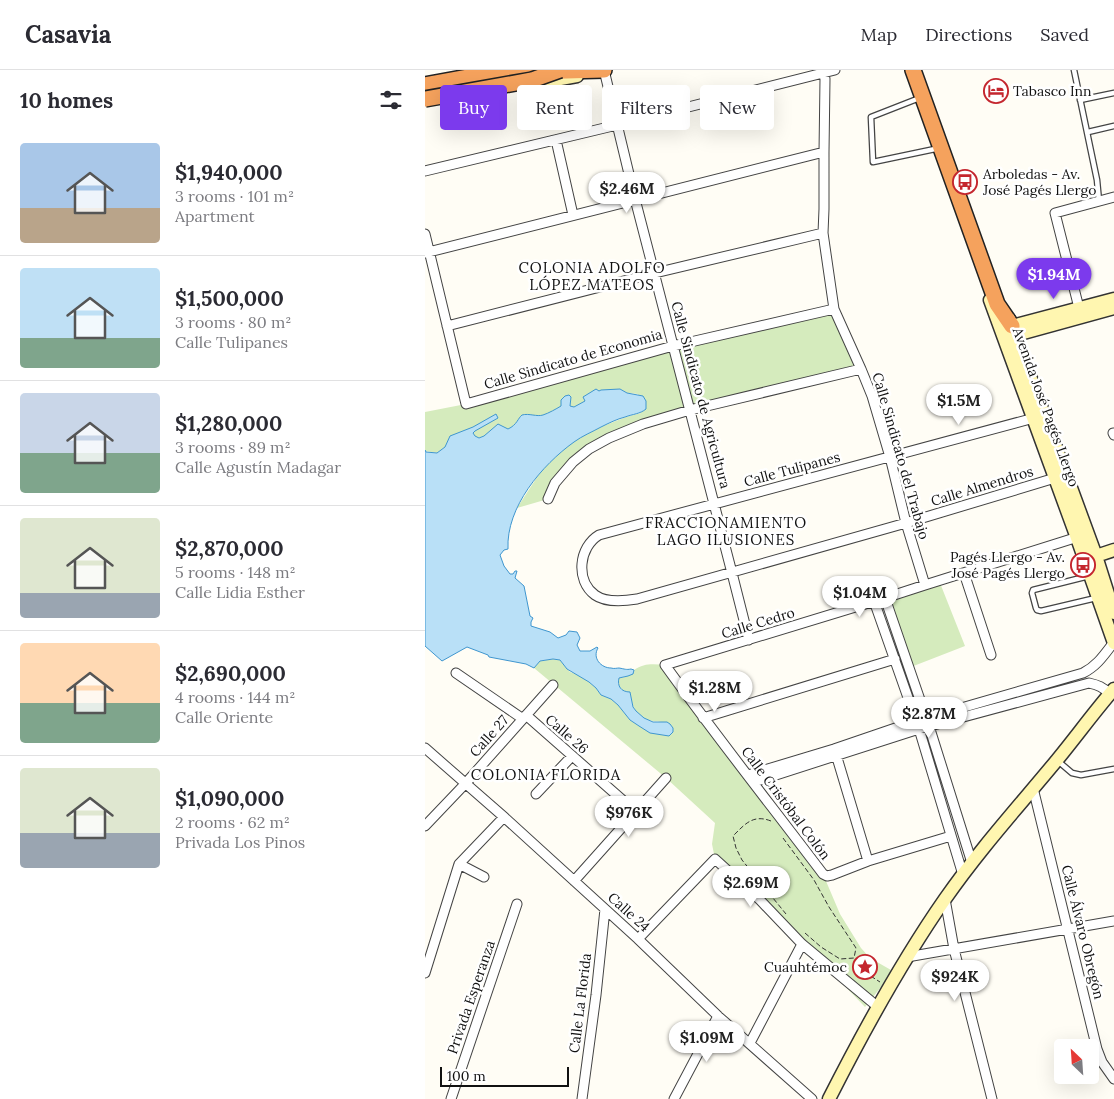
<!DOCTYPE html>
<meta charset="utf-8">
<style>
:root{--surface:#fff;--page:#f2f2f3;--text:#2b2b33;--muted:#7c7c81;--line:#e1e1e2;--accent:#7c3aed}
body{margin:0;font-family:Lora,serif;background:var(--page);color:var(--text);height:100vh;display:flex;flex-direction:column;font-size:19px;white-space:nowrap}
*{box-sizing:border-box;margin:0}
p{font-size:16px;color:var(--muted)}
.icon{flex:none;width:28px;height:28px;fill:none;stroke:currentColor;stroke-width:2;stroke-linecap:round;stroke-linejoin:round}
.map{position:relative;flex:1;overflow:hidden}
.sheet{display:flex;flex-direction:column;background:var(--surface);width:425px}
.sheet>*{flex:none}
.banner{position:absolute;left:15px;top:15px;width:475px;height:45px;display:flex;gap:10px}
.needle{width:32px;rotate:335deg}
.fabs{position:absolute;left:629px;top:969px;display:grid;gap:10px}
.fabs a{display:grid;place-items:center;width:45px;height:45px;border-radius:5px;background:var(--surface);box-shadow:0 5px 20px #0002;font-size:25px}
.scale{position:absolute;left:15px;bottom:12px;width:129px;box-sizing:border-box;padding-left:5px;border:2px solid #111;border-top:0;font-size:14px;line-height:18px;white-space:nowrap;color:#111;-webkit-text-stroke:4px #fff;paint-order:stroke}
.price{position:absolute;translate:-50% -42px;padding:0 11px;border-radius:18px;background:#fff;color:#222;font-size:16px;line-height:32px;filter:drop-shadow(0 1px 2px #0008)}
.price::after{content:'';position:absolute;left:50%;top:30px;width:15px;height:11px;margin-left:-8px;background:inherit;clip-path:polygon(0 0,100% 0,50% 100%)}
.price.active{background:var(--accent);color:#fff}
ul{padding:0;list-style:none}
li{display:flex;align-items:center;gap:15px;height:125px;padding:0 20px}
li+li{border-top:1px solid var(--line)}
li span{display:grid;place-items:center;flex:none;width:140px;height:100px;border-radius:5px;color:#555}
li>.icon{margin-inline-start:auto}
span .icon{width:60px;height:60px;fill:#fffc;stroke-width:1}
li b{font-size:21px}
h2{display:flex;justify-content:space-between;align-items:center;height:60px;padding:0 20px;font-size:21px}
.pill{padding:0 18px;border-radius:5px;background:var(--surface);box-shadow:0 5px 20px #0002;font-size:18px;line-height:45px}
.pill.active{background:var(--accent);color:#fff}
header{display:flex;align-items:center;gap:30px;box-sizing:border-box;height:70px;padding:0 25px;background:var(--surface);border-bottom:1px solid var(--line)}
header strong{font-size:24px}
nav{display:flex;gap:28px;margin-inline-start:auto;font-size:18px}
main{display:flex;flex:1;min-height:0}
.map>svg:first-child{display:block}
</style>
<header>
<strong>Casavia</strong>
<nav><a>Map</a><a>Directions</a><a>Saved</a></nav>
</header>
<main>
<section class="sheet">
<h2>10 homes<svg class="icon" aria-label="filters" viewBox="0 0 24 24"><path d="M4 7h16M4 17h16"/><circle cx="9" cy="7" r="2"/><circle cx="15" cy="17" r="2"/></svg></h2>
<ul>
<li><span style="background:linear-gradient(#a9c7e8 65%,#b9a48a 0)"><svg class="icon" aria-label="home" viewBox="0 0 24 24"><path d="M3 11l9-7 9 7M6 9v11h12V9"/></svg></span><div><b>$1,940,000</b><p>3 rooms · 101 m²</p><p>Apartment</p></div></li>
<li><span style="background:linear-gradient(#bfe0f5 70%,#7fa58c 0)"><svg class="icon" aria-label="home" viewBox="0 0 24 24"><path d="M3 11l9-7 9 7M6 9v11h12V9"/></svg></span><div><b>$1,500,000</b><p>3 rooms · 80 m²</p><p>Calle Tulipanes</p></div></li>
<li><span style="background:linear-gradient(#c9d6e8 60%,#7fa58c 0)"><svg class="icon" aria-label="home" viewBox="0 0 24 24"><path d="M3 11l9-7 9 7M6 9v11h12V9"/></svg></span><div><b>$1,280,000</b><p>3 rooms · 89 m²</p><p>Calle Agustín Madagar</p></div></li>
<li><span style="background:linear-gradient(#dfe7d0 75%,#9aa5b1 0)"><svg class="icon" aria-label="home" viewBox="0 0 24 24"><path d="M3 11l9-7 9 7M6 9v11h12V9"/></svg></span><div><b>$2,870,000</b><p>5 rooms · 148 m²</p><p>Calle Lidia Esther</p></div></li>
<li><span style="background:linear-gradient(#ffd9b3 60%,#7fa58c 0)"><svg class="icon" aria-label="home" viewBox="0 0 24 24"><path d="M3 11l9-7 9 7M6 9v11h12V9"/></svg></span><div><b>$2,690,000</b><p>4 rooms · 144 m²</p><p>Calle Oriente</p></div></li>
<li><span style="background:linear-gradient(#dfe7d0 65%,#9aa5b1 0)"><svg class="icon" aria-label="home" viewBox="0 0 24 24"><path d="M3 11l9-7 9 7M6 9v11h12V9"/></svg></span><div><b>$1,090,000</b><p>2 rooms · 62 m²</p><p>Privada Los Pinos</p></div></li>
</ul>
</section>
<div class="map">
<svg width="689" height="1029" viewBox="0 0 689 1029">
<rect width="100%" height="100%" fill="#fffdf5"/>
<path fill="#d5ebbd" d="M409,239L436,299L242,347L156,385L123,429L92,438L118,398L150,370L178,356L201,347L216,343L213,324L202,323L195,319L149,337L100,350L93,355L83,359L69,362L54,368L20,377L12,383L0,381V342L41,334Z
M515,513L540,576L486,597L462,531Z
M128,589L135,590L145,602L156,606L164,612L171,618L176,625L186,629L193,635L205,650L214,656L242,652C230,652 215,651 209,638C207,634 206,627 205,622C196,622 192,616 194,608L200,607L209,602V600C219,593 228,594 240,595L398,804L415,844L436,878L445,888L466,900L460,912L440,937L366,860L290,789L287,774L290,753L241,708L109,598L115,591Z"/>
<path fill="#b9e0f7" stroke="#3f96cf" d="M171,319L174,321L176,320L195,319L202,323L218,326L221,331V339C215,344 208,344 200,347C192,349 184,353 176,357C167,362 157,366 149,372C117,395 81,437 83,479L79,480L75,485L79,496L85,504H88L90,501H92L90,508L99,516L105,546L108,548L106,552V556L125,562L133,568L141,565L144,561L152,562L155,568L152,575L155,581H165L172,577L173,578C167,588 176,598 186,598C189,599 192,598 194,598C200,599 201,600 206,599L209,600L208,604L203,606L194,608C192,616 196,622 205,622L208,637L211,641L219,648L228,652H242L245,654L248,658V662L244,666L225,663L214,656L205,650L193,635L186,629L176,625L171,618L164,612L142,599L135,590L128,589L115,591L109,598L101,594L64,587L63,585L42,577L17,591L0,576V380L1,382L12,383L20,377L25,366L48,357L71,344L73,348L50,361L48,363L50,366L54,368L59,366L73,354L83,359C92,355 93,348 97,345C104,343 112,347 118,345C124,343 131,339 136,336V330L140,326L144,325L146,327L145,336L149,337L160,331L158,327Z"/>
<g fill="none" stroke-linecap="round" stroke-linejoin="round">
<defs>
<path id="lane" d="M649,0L672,110L674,131
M492,29L446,47L448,92L510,79
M655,30L689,23
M663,62L689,56
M664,506L608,520L607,523L611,538L612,540L616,541L671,528
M633,691L647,703L656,705L689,699"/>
<path id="street" d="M179,0L210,129L307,503L324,570
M398,0L400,9L399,82V139L398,163L409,239L436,299L447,326L465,387L481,453L500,515
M131,70L148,145
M0,101L192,55L410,0
M0,164L41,334L248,276L409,239
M0,183L399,82
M654,238L630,143L689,127
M22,256L230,203L398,163
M609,348L174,465C154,477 150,510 170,525C181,533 200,531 212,529L481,453L630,408
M688,363L689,365
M123,429L130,413L148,392L164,379L184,368L218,354L265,340L436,299
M539,503L566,585
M460,528L504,656L547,793
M449,531L494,659L538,805
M31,603L98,649
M101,645L211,742
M278,648L470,589
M0,678L79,747L213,869L293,946L387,1029
M410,681L443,791
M323,705L409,679L491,651L658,603C672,596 679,585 689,572
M329,712L494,659L664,613C673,615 678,617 685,624
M608,718L672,979L677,992L689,1009
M111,724L147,686
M0,756L40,714L128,615
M526,766L443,791L407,805L402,806L398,804C345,734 291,666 240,595L460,528L500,515L656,466
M34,794L59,807
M149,811L241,708
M520,829L529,879L567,1029
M213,869L290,789L335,830L377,874L453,937
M482,887L689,851
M0,903L34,794L79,747
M325,973L377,874
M26,1029L92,834
M157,1029L171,925L180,839
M249,1029L293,946"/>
<path id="secondary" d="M113,13L152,6
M565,230L652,468L689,573
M584,249L671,486L689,543
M580,258L689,229
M584,267L689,238
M665,488L689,480
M404,1029C439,960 476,892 520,829C554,780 594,736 632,690C651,667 669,642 689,619"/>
<path id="highway" d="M488,0L572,234L587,256
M62,3L179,0
M0,15L70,2"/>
</defs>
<use href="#lane" stroke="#444" stroke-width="7"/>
<use href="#street" stroke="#444" stroke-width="11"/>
<use href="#secondary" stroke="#333" stroke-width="15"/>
<use href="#highway" stroke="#222" stroke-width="18"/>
<path stroke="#333" stroke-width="1" stroke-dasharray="5 2.5" stroke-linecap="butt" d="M346,751C328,744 320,754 308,766L311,778L317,790L361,844
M358,768L389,810L404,837L431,878L429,888
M380,863L396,877L415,889L429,888L444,905L455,912"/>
<use href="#lane" stroke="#fff" stroke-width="4.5"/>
<use href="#street" stroke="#fff" stroke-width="9"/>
<use href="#secondary" stroke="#fff6b0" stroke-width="12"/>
<use href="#highway" stroke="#f5a25d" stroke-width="15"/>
<defs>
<path id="highway-bridge" d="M0,29L107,10L135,0"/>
</defs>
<use href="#highway-bridge" stroke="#222" stroke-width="18" stroke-linecap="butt"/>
<use href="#highway-bridge" stroke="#f5a25d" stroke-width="15"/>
</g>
<defs>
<symbol id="hotel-ring" viewBox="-11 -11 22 22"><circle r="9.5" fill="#fff" stroke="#c4262e" stroke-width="1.5"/><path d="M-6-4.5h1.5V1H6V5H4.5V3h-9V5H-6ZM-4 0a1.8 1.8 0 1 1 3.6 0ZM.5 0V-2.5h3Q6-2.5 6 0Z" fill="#c4262e"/></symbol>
<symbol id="bus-ring" viewBox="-11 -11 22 22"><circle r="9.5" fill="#fff" stroke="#c4262e" stroke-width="1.5"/><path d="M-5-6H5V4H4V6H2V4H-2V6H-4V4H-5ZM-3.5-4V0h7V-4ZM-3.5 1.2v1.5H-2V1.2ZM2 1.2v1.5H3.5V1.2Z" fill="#c4262e"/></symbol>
<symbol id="sight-ring" viewBox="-11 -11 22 22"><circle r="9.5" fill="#fff" stroke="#c4262e" stroke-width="1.5"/><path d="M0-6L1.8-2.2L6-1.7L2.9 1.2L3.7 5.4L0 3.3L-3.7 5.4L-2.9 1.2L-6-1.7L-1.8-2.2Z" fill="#c4262e"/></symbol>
</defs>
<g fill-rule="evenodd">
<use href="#hotel-ring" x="557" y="7" width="28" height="28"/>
<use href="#bus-ring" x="526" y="98" width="28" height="28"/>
<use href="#bus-ring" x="644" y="481" width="28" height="28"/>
<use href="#sight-ring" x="426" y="883" width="28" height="28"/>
</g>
<g text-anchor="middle" stroke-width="5" stroke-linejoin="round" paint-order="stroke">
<g font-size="14" fill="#111" stroke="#fff" text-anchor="start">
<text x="588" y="26">Tabasco Inn</text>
<text x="558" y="109">Arboledas - Av.<tspan x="558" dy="16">José Pagés Llergo</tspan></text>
<text x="640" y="492" text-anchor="end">Pagés Llergo - Av.<tspan x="640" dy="16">José Pagés Llergo</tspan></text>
<text x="422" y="902" text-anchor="end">Cuauhtémoc</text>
</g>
<g font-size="14" fill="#111" stroke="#fff">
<text transform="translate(148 289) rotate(-16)" y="5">Calle Sindicato de Economia</text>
<text transform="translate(276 325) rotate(75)" y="5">Calle Sindicato de Agricultura</text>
<text transform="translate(621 337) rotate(70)" y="5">Avenida José Pagés Llergo</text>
<text transform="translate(476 386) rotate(74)" y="5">Calle Sindicato del Trabajo</text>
<text transform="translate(367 399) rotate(-15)" y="5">Calle Tulipanes</text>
<text transform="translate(557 416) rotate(-17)" y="5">Calle Almendros</text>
<text transform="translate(333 553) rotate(-17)" y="5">Calle Cedro</text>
<text transform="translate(142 664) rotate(41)" y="5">Calle 26</text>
<text transform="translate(64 666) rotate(-48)" y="5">Calle 27</text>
<text transform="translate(361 733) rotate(53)" y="5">Calle Cristóbal Colón</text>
<text transform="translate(204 842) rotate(42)" y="5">Calle 24</text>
<text transform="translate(658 862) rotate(76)" y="5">Calle Álvaro Obregón</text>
<text transform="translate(46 927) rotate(-71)" y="5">Privada Esperanza</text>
<text transform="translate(155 933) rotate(-83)" y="5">Calle La Florida</text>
</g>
<g font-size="15" letter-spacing="1" fill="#111" stroke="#fff">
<text x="167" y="203">COLONIA ADOLFO<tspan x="167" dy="17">LÓPEZ MATEOS</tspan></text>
<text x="301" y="458">FRACCIONAMIENTO<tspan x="301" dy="17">LAGO ILUSIONES</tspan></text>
<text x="121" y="710">COLONIA FLORIDA</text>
</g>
</g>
</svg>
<div class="fabs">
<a><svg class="needle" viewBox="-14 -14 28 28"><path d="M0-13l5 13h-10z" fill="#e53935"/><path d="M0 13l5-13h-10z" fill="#7c7c81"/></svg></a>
</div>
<div class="scale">100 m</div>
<b class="price" style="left:202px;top:144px">$2.46M</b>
<b class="price active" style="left:629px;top:230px">$1.94M</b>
<b class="price" style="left:534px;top:356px">$1.5M</b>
<b class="price" style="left:435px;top:548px">$1.04M</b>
<b class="price" style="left:290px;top:643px">$1.28M</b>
<b class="price" style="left:504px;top:669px">$2.87M</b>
<b class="price" style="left:204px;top:768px">$976K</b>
<b class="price" style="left:326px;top:838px">$2.69M</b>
<b class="price" style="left:530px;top:932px">$924K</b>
<b class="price" style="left:282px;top:993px">$1.09M</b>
<div class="banner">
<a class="pill active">Buy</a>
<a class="pill">Rent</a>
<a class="pill">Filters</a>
<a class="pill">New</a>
</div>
</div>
</main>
